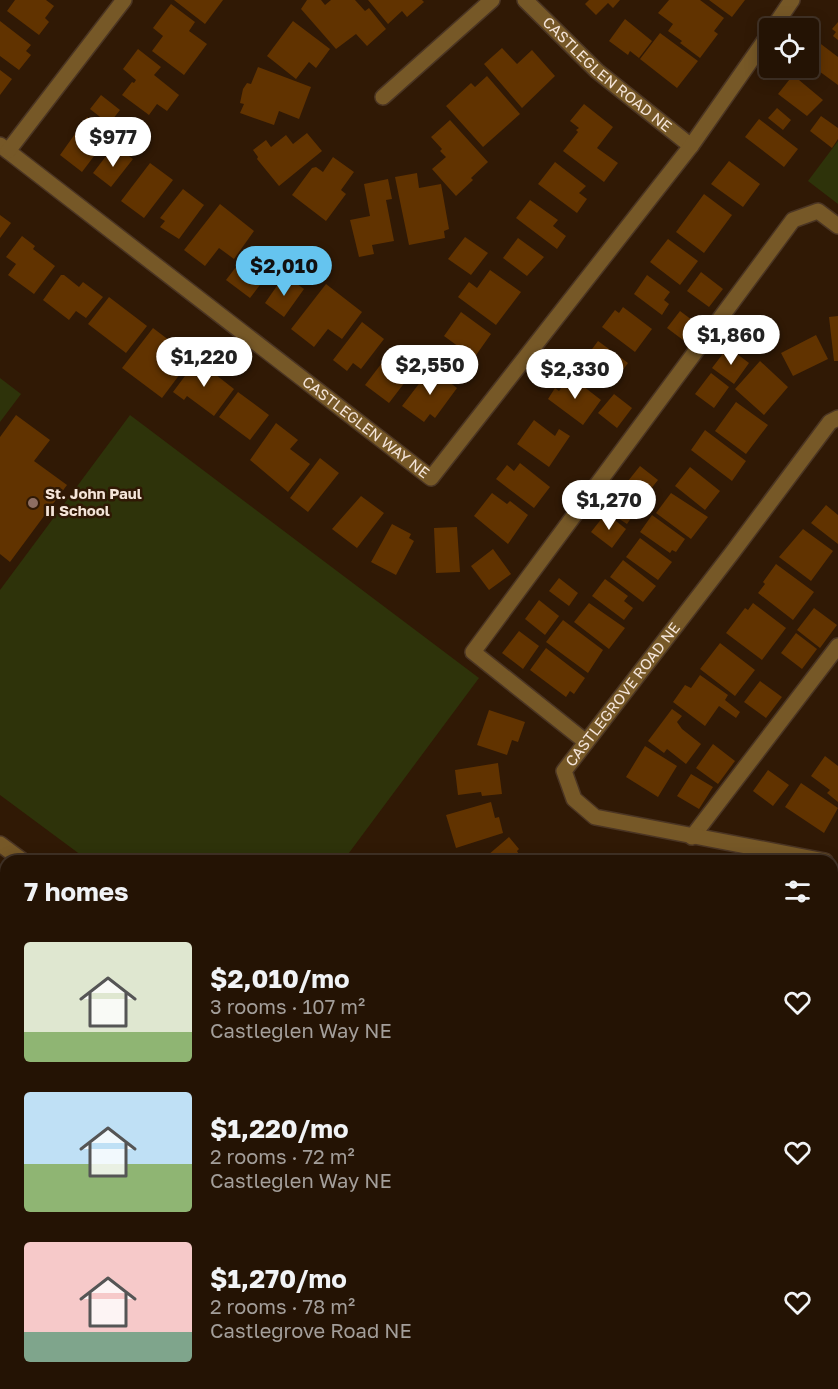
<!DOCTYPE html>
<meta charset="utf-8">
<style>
:root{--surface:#241304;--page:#302013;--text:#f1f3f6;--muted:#a39e9a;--line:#413226;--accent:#65c4ef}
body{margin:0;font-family:"Golos Text",sans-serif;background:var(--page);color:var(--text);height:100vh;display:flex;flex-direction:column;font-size:22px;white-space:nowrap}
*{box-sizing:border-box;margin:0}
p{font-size:20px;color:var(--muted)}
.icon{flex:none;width:33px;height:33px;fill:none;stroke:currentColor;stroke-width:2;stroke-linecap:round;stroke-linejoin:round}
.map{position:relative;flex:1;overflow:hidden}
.side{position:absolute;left:0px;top:855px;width:838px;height:534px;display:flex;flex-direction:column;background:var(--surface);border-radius:18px 18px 0 0;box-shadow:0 3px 15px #0003,0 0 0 2px var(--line)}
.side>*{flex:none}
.controls{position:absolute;left:759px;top:18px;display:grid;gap:12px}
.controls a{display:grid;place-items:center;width:60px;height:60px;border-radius:6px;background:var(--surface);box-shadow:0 3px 15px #0003,0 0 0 2px var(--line);font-size:30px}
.price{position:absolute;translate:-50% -51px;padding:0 14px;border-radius:21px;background:#fff;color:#222;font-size:20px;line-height:39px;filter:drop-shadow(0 2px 3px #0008)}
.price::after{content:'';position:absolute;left:50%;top:36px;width:18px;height:14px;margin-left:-9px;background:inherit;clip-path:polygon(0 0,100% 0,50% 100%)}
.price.selected{background:var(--accent);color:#111}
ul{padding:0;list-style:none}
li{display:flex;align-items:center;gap:18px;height:150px;padding:0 24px}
li span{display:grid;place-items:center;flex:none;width:168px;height:120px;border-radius:6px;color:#555}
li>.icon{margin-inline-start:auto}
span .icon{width:72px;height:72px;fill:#fffc;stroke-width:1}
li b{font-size:26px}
h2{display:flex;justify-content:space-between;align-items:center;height:72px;padding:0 24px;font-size:26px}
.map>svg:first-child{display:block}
</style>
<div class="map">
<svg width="838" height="1389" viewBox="0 0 838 1389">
<rect width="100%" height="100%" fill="#301905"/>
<path fill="#2e330a" d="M838,141V204L808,181Z
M0,378L21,394L0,422Z
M130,415L479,678L343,861H89L0,795V590Z"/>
<path fill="#613300" d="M15,0H46L54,6L45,18L49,22L39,35L7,11Z
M174,0H223L205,24Z
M307,0H321L325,5L331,0H355L365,11L369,8L386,29L367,46L356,34L336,49L301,9Z
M368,0H422L424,2L407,17L402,11L388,24Z
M589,0H620L613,8L608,3L596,15L585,4Z
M669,0H700L724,18L714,31L718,34L700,58L680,43L682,41L668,31L673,24L658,13Z
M709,0H745L732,17Z
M171,4L195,22L189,31L207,44L184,75L152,51L163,36L153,28Z
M625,19L652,41L639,58L630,51L628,55L609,41Z
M0,21L31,45L26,51L31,55L19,70L0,56Z
M293,21L330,49L316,68L309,62L296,79L267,56Z
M838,22V40L833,36L836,32L832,29Z
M660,33L698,61L677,88L640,59Z
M813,38L838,57V85L812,66L816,60L808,55V44Z
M502,48L517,64L532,50L555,76L522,108L484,64Z
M138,49L161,67L154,75L179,95L167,111L157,104L149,115L122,95L132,82L134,83L136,80L123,69Z
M258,67L311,87L299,119L279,111L274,125L240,113L244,104L240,103L243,89L247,83L251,84Z
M0,70L12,79L0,95Z
M793,75L823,100L807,116L778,94Z
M487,76L520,114L483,147L446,106L471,83L475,87Z
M101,95L120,110L109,124L90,109Z
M584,104L613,127L597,148L618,163L604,182L563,151L578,132L576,130L579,128L570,121Z
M777,108L791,120L783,130L768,118Z
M821,116L838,128V139L832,148L810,131Z
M87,117L110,135L82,172L60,155Z
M759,119L798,149L784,167L745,137Z
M450,120L488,162L471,178L473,180L456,196L432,169L446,157L440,151L442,149L431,137Z
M307,133L322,151L279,186L257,159L258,157L253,150L266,140L271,147L286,135L293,144Z
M110,151L118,157L122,151L133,159L111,187L93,173Z
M333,157L354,172L341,190L346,194L326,221L292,195L312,168L316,167L323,172Z
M729,161L760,184L743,207L711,184Z
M555,162L586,186L579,193L587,199L577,213L538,184Z
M150,163L173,180L144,218L121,201Z
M417,173L419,188L441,184L449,229L444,231L445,238L409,245L395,177Z
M388,179L392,199L386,200L394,241L372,245L374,254L359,257L350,220L370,216L364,184Z
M183,189L204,205L179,239L160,227L165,221L160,218Z
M704,194L732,215L704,253L676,232Z
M530,200L558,220L553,226L566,236L557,249L516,218Z
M220,204L254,231L234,259L219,248L205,266L184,250Z
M0,215L11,223L0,238Z
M22,236L35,246L33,249L55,266L34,294L8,275L16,264L6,257Z
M465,237L488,253L471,275L448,259Z
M518,238L544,257L527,276L503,258Z
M668,239L698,261L680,285L650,262Z
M249,250L273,268L250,298L226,280Z
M490,270L521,292L496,325L458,297L469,282L477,288Z
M701,272L723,289L709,307L687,291Z
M61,275H64L79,287L83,282L103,297L86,318L76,311L69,320L43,300Z
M647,275L670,292L664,300L669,304L662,315L634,294Z
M281,280L289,286L293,281L304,289L284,317L265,303Z
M326,284L362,312L342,339L328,329L314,347L291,329Z
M109,297L147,326L126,353L88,324Z
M623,307L652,329L635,352L602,327L615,310L619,313Z
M680,311L696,323L683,340L667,328Z
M461,312L491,334L474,358L444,336Z
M838,316V361H834L829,317Z
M362,322L384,339L361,369L353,363L347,371L333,360Z
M153,328L174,344L161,360L180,374L162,398L122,368Z
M816,335L828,359L793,376L781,353Z
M598,341L628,363L611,386L581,364Z
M728,347L749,363L734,384L712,368Z
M388,355L412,373L389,403L365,385Z
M197,360L234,389L214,416L187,396L184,400L173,392Z
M760,361L788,387L764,415L735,389Z
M431,368L457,388L435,418L430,414L424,422L402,406Z
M711,373L729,387L714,408L695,394Z
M570,376L601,400L583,425L548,399L555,388L559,391Z
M238,392L269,415L250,440L219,417Z
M614,394L632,408L617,428L598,413Z
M736,402L768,425L746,454L715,431Z
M16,415L50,440L34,461L67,485L10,562L0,554V437Z
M534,420L555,436L559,429L570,436L549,467L517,444Z
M276,423L298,440L290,449L310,464L288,492L250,460Z
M705,430L746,461L732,481L691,450Z
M320,458L339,473L308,512L290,498Z
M520,463L550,487L534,508L496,479L507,465L514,471Z
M640,466L658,480L646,495L628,481Z
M690,467L720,491L705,510L675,486Z
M622,492L640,505L627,524L609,512Z
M492,493L507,504L510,501L528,515L508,544L474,516Z
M671,493L708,517L691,539L656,513Z
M361,496L384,513L357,548L332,529Z
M826,505L838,515V544L811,523Z
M606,513L626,529L612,548L591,532Z
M652,515L685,539L676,552L672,550L670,553L640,532Z
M392,524L411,534L409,538L414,541L396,575L371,562Z
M457,527L460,572L436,573L434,528Z
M803,529L833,551L811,581L779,557Z
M640,538L672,562L658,580L626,557Z
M493,549L511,574L489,590L471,566Z
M623,560L656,586L643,602L610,577Z
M776,564L814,592L793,620L758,593L765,584L763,582Z
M559,578L578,593L569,606L549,591Z
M605,579L628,596L624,601L633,608L624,620L592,596Z
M539,600L559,616L545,635L525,619Z
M589,603L625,628L609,649L574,622Z
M753,603L786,628L762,660L726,633L745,608L748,610Z
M814,608L837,625L820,648L797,630Z
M563,620L603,650L588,673L546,642Z
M519,631L539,646L523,669L502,653Z
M796,633L817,649L802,669L781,653Z
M720,643L755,670L735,696L700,669Z
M546,648L585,678L574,694L570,691L566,697L530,670Z
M700,675L728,695L725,700L740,712L736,718L719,706L705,726L673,702L685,685L691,688Z
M760,681L782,697L766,718L744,702Z
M672,709L682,716L677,722L682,729L701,744L686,764L667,749L664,753L648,741Z
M489,710L525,722L518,742L512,740L507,755L477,745Z
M713,744L735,761L718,784L696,768Z
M645,746L677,766L658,797L626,777Z
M825,756L838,766V802L827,793L830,790L811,776Z
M498,763L502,794L482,796L481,792L458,795L455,770Z
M768,770L789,785L773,806L753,791Z
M691,774L713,787L699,809L677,796Z
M801,783L838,808L824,833L785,807Z
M491,802L495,818L499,817L503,833L456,848L446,815Z
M509,837L519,849L517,851L523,861H481Z
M0,908L6,913V921L0,929Z
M6,933V979L0,975V941Z
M832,1063L838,1064V1109L832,1108Z
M0,1101L6,1106V1109L0,1117Z
M6,1124V1157L0,1152V1132Z
M832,1233L838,1235V1275L832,1273Z
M832,1288L838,1291V1311L832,1321Z
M3,1290L6,1293V1325L0,1320V1294Z
M0,1327L6,1331V1357L0,1352Z
M0,1369L6,1374L0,1382Z
M9,1383H27L34,1389H4Z
M84,1383H116L111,1389H89L83,1385Z
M152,1383H184L180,1389H160Z
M291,1383H302L312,1389H287Z
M594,1383H626L625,1389H596L593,1388Z
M641,1383H673L672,1389H640Z
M677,1383H714L713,1389H676Z
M728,1383H763L761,1389H726Z
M778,1383H782L795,1389H775Z"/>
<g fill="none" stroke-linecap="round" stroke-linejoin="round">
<defs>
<g id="minor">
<path id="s1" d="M525,0L597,71L691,146"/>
<path d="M773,28L792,0"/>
<path d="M383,97L492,0"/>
<path id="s2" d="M0,145L431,478L691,146L770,33"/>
<path d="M8,151L124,0"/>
<path d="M586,742L473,652L793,220L818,211L838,226"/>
<path d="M692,837L838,646"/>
<path d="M0,844L23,861"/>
<path id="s3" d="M825,861L595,817L574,799L564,771L732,553L830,422L838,418"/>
<path d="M832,897L838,884"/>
<path d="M832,1013L838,1014"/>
<path d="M0,1036L6,1041"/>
<path d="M832,1166L838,1168"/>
<path d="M832,1328L838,1332"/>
<path d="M406,1383L433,1389"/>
<path d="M65,1389L70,1383"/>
<path d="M240,1389L245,1383"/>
</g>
</defs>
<use href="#minor" stroke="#4b3523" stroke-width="18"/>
<use href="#minor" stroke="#765827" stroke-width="15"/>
</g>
<circle fill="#8d6e63" stroke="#301905" stroke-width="2" cx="33" cy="503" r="6"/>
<g text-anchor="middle" stroke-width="5" stroke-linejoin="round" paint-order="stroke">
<g font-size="15" fill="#f4e4d8" stroke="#301905">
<text dy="5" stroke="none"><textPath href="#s1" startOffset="111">CASTLEGLEN ROAD NE</textPath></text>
<text dy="5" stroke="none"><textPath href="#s2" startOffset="462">CASTLEGLEN WAY NE</textPath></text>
<text dy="5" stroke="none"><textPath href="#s3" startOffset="388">CASTLEGROVE ROAD NE</textPath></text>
</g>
<g font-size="15" font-weight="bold" fill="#f4e4d8" stroke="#301905" text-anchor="start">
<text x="45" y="499">St. John Paul<tspan x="45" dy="17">II School</tspan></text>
</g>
</g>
</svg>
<div class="controls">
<a><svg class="icon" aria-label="locate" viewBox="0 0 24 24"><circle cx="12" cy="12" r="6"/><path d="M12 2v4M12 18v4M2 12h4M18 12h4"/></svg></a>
</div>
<b class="price" style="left:113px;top:168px">$977</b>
<b class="price selected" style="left:284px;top:297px">$2,010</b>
<b class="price" style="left:731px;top:366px">$1,860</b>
<b class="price" style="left:204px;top:388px">$1,220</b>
<b class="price" style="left:430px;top:396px">$2,550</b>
<b class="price" style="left:575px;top:400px">$2,330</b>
<b class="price" style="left:609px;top:531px">$1,270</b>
<section class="side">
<h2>7 homes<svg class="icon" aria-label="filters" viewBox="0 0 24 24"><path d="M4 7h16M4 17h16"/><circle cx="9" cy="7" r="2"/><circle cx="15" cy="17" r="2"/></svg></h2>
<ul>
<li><span style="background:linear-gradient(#dfe7d0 75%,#8fb573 0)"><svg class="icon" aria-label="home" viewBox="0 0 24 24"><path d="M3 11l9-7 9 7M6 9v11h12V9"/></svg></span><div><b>$2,010/mo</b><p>3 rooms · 107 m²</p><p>Castleglen Way NE</p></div><svg class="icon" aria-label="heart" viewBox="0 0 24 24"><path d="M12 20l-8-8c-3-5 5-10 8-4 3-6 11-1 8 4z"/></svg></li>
<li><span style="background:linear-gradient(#bfe0f5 60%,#8fb573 0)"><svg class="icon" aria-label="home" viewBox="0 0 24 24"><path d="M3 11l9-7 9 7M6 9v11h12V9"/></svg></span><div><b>$1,220/mo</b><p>2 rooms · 72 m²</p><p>Castleglen Way NE</p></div><svg class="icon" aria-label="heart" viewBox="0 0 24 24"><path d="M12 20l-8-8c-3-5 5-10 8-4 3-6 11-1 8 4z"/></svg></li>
<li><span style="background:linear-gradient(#f6c9c9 75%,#7fa58c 0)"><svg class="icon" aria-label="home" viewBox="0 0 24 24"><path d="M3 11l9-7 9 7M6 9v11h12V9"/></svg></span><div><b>$1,270/mo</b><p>2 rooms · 78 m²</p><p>Castlegrove Road NE</p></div><svg class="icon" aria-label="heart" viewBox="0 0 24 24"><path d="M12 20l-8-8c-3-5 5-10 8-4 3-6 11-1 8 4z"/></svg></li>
</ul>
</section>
</div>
